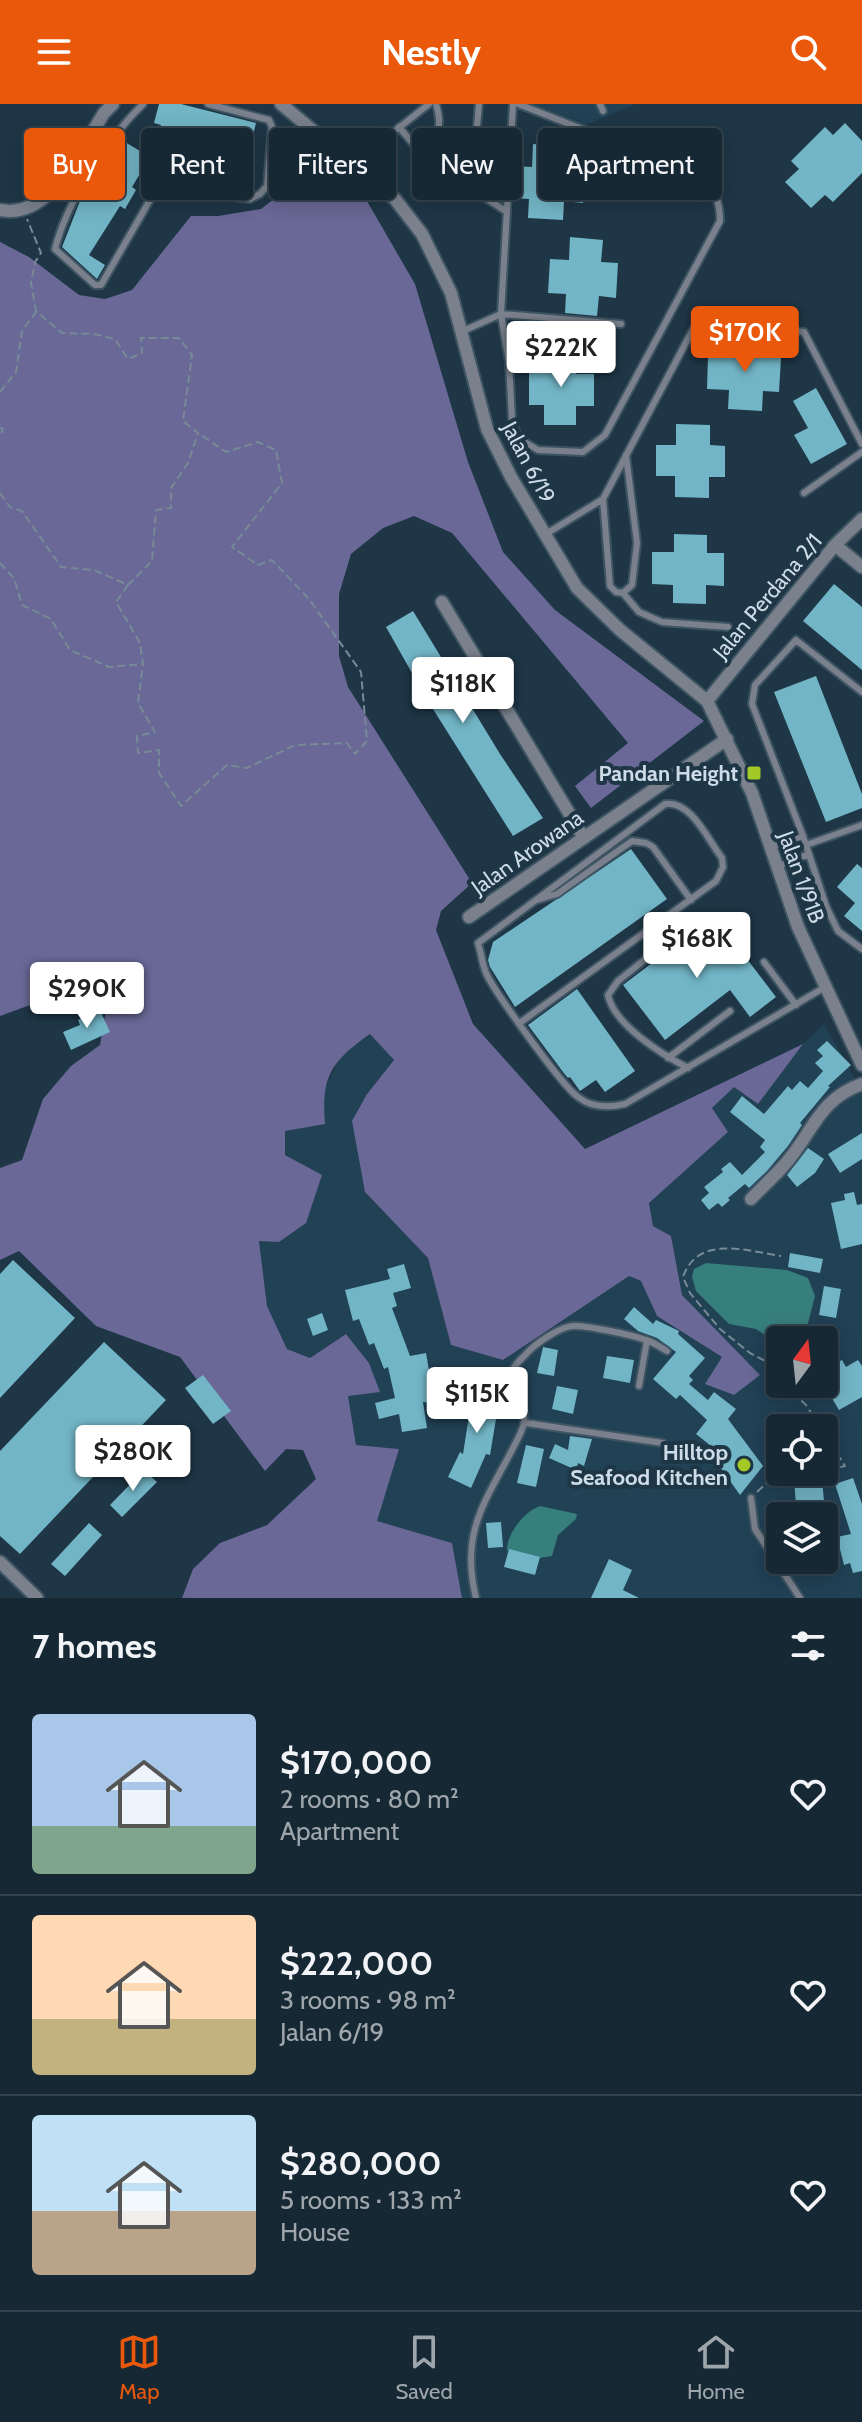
<!DOCTYPE html>
<meta charset="utf-8">
<style>
:root{--surface:#162834;--page:#233440;--text:#f1f3f6;--muted:#9ea6ac;--line:#35444f;--accent:#ea580c}
body{margin:0;font-family:Cabin,sans-serif;background:var(--page);color:var(--text);height:100vh;display:flex;flex-direction:column;font-size:30px;white-space:nowrap}
*{box-sizing:border-box;margin:0}
p{font-size:26px;color:var(--muted)}
.icon{flex:none;width:44px;height:44px;fill:none;stroke:currentColor;stroke-width:2;stroke-linecap:round;stroke-linejoin:round}
.map{position:relative;height:1494px;overflow:hidden}
.side{display:flex;flex-direction:column;background:var(--surface);flex:1}
.side>*{flex:none}
.banner{position:absolute;left:24px;top:24px;width:814px;height:72px;display:flex;gap:16px}
.needle{width:52px;rotate:15deg}
.fabs{position:absolute;left:766px;top:1222px;display:grid;gap:16px}
.fabs a{display:grid;place-items:center;width:72px;height:72px;border-radius:8px;background:var(--surface);box-shadow:0 4px 20px #0003,0 0 0 2px var(--line);font-size:40px}
.price{position:absolute;translate:-50% -68px;padding:0 18px;border-radius:8px;background:#fff;color:#222;font-size:26px;line-height:52px;filter:drop-shadow(0 2px 4px #0008)}
.price::after{content:'';position:absolute;left:50%;top:48px;width:24px;height:18px;margin-left:-12px;background:inherit;clip-path:polygon(0 0,100% 0,50% 100%)}
.price.on{background:var(--accent);color:#fff}
ul{padding:0;list-style:none}
li{display:flex;align-items:center;gap:24px;height:200px;padding:0 32px}
li+li{border-top:2px solid var(--line)}
li span{display:grid;place-items:center;flex:none;width:224px;height:160px;border-radius:8px;color:#555}
li>.icon{margin-inline-start:auto}
span .icon{width:96px;height:96px;fill:#fffc;stroke-width:1}
li b{font-size:34px}
h2{display:flex;justify-content:space-between;align-items:center;height:96px;padding:0 32px;font-size:34px}
.chip{padding:0 28px;border-radius:8px;background:var(--surface);box-shadow:0 4px 20px #0003,0 0 0 2px var(--line);font-size:28px;line-height:72px}
.chip.on{background:var(--accent);color:#fff}
header{display:flex;justify-content:space-between;align-items:center;height:104px;padding:0 32px;background:var(--accent);color:#fff;font-size:36px;font-weight:700}
.menu{display:flex;justify-content:space-around;align-items:center;height:112px;border-top:2px solid var(--line);background:var(--surface);font-size:22px;color:var(--muted)}
.menu a{display:grid;justify-items:center;gap:4px}
.menu .on{color:var(--accent)}
.map>svg:first-child{display:block}
</style>
<header><svg class="icon" aria-label="menu" viewBox="0 0 24 24"><path d="M4 6h16M4 12h16M4 18h16"/></svg>Nestly<svg class="icon" aria-label="search" viewBox="0 0 24 24"><circle cx="10" cy="10" r="6"/><path d="M15 15l6 6"/></svg></header>
<div class="map">
<svg width="862" height="1494" viewBox="0 0 862 1494">
<rect width="100%" height="100%" fill="#1e3646"/>
<path fill="#214155" fill-rule="evenodd" d="M513,0H636L582,23Z
M824,920L862,987V1494H462L452,1439L376,1417L399,1345L356,1341L348,1291L379,1287L369,1259L346,1230L310,1254L287,1245L267,1202L259,1136L279,1138L285,1027L323,989L341,951L371,930L394,956L367,990L365,1088L428,1154L451,1241L504,1256L628,1172L641,1176L657,1212L722,1253L760,1271L682,1191L671,1132L653,1122L649,1098L728,1028L712,1004L734,982L758,999L803,940ZM780,1236H824V1280H780ZM780,1324H824V1368H780ZM780,1412H824V1456H780Z"/>
<path fill="#696896" d="M304,72L337,73L360,85L415,180L468,358L503,448L555,506L704,617L591,704L575,682L628,639L452,429L414,412L383,424L351,450L339,490V552L348,583L472,779L441,807L436,826L473,920L585,1045L803,940L758,1000L734,983L712,1004L728,1028L649,1099L653,1122L671,1132L682,1191L760,1271L734,1291L705,1280L722,1253L657,1212L641,1177L629,1172L503,1256L451,1241L428,1154L365,1088L352,1017L367,990L394,956L370,930C332,957 321,971 325,1020L285,1027V1051L322,1071L306,1119L279,1138L259,1137L267,1202L287,1245L310,1254L346,1230L369,1259L380,1288L348,1292L356,1341L399,1345L377,1417L452,1439L462,1494H182L193,1465L220,1439L267,1421L316,1375L303,1346L286,1345L265,1367L180,1253L96,1222L19,1147L0,1156V1064L22,1056L43,995L71,962L100,941L111,877L77,884L0,912V138L29,153L79,191L105,195L132,186L191,112H218L261,105Z"/>
<path fill="#377f7d" d="M706,1159L787,1166L808,1174L815,1192L804,1235L780,1236V1241L756,1225L729,1220L696,1187L692,1173L694,1165Z
M540,1402L577,1410L576,1415L558,1431L552,1452L539,1454L507,1446C507,1429 524,1408 540,1402Z"/>
<path fill="#72b5c6" d="M159,0H181L256,19L243,73L154,50L161,21L154,19Z
M845,19L862,37V69L833,98L825,91L811,104L785,78L799,65L791,57L825,23L833,31Z
M120,35L150,53L132,83L136,86L125,105L120,102L89,151L105,161L97,175L62,143L80,97Z
M533,40L569,43L567,66L594,68V58L660,62L669,65L668,95L584,90L583,99L564,97L563,116L528,114L529,95L514,94L516,62L532,63Z
M570,133L603,136L601,158L618,159L616,194L599,192L597,212L565,209L566,190L548,189L550,155L569,156Z
M730,234L764,235V254H781L779,288L763,287L762,307L728,305L729,286L707,285L708,252L730,253Z
M544,249H576V270H594V302H576V321H544V301H529V269H544Z
M816,284L847,340L811,360L794,331L808,324L793,297Z
M676,320L710,321V341L725,342V373H709V394L675,393V372H656V341H676Z
M674,430L707,431V449H724V482L706,481V500L673,499V481L652,480V448H674Z
M834,480L862,503V566L803,517Z
M413,507L500,650L543,714L513,732L426,594L386,523Z
M816,572L862,690V704L826,718L774,588Z
M631,745L667,795L515,903L490,863L488,856L493,838Z
M857,760L862,764V827L844,812L855,799L837,783Z
M714,812L776,893L750,913L730,886L665,936L623,881Z
M577,885L635,967L605,988L596,976L580,987L570,973L568,974L563,968L528,921Z
M100,906L110,928L71,946L63,928L80,921L78,916Z
M827,937L851,961L828,982L830,983L800,1019L802,1021L788,1042L767,1067L749,1084L745,1080L728,1094L730,1096L722,1103L718,1099L709,1106L701,1096L709,1089L704,1083L723,1068L721,1065L730,1058L742,1071L765,1048L760,1043L765,1036L730,1008L742,992L764,1010L788,982L792,986L800,977L808,984L823,967L815,959L823,952L817,946Z
M862,1029V1055L840,1069L828,1050Z
M808,1044L824,1055L815,1069L797,1083L787,1071Z
M854,1088L857,1101L862,1100V1140L841,1145L831,1099L845,1096L844,1090Z
M790,1149L823,1155L820,1169L788,1163Z
M13,1156L75,1214L0,1294V1170Z
M404,1160L411,1184L393,1189L397,1202L392,1204L410,1252L426,1249L431,1278L452,1280L450,1301L423,1298L427,1324L402,1328L399,1310L379,1315L375,1299L395,1294L388,1263L384,1265L374,1239L369,1241L359,1215L353,1217L345,1186L390,1175L387,1165Z
M824,1182L841,1185L836,1214L819,1211Z
M634,1203L653,1220L656,1216L679,1227L678,1230L705,1254L689,1272L693,1276L689,1280L708,1296L714,1288L736,1305L728,1315L763,1362L740,1391L708,1346L711,1342L696,1330L707,1316L680,1291L676,1295L653,1275L676,1248L657,1234L638,1227L624,1215Z
M322,1209L328,1226L313,1232L307,1215Z
M104,1238L166,1296L20,1450L0,1432V1347Z
M543,1243L558,1246L554,1272L537,1269Z
M607,1252L634,1256L630,1279L603,1274Z
M842,1256L846,1263L858,1256L862,1262V1293L839,1306L824,1281V1266Z
M203,1271L231,1307L213,1320L185,1284Z
M474,1280L501,1285L490,1351L486,1350L471,1384L448,1373L460,1348L463,1350Z
M557,1282L578,1286L573,1310L552,1305Z
M570,1332L592,1335L584,1362L578,1359L576,1366L549,1354L555,1340L568,1346Z
M526,1341L544,1345L536,1383L517,1379Z
M144,1366L157,1378L122,1413L110,1401Z
M853,1374L862,1400V1467L853,1469L850,1459L844,1461L837,1433L851,1430L835,1380Z
M818,1375H822L825,1408L797,1411L794,1377Z
M501,1418L503,1443L488,1444L486,1419Z
M89,1419L102,1431L65,1472L51,1460Z
M509,1445L540,1453L535,1471L504,1463Z
M609,1455L632,1466L623,1486L639,1494H591Z"/>
<g fill="none" stroke-linecap="round" stroke-linejoin="round">
<defs>
<path id="service" d="M143,0C108,34 67,97 55,145L95,181H101L154,89L165,85L250,95L260,90L267,82L272,23L269,16L208,0
M479,0L472,77L475,87L507,108
M518,0L703,72C715,86 720,98 720,117L605,331L583,348L538,346L518,334L512,315L509,259L501,210L621,220
M600,0L603,7
M399,23L414,41L475,87
M424,48C438,28 443,24 436,0
M352,61L429,0
M463,227L501,210L513,0
M804,389L862,348
M603,395L610,482L616,488L623,489L639,508L662,518L728,523
M546,430L603,395L698,216L804,228L862,340
M623,489L632,481L637,439L626,351
M862,588L796,536L755,581L752,600L803,732L826,802L838,827L862,845
M806,741L862,721
M770,743L803,732
M777,763L809,750
M537,796L557,790L632,737L646,739L653,743L691,796
M683,825L618,877L608,891C614,921 663,951 688,964
M764,858L796,901
M521,918L716,777L723,763L722,754C708,736 691,696 665,700L478,839C481,848 482,859 486,869C494,887 562,982 578,993C592,1004 608,1004 625,1000L827,882
M668,954L730,907
M639,1282L647,1236
M526,1319L663,1339
M751,1394L755,1425L800,1494
M476,1494C458,1421 492,1390 521,1328C532,1305 511,1290 512,1269C513,1261 521,1256 526,1250C535,1240 559,1223 573,1222C586,1221 632,1231 646,1236C653,1238 660,1243 667,1247"/>
<path id="minor" d="M281,0L395,95L422,130L451,189L487,325L511,373L577,484L620,526L707,597L752,689L798,823L862,961
M0,106C51,116 81,45 104,9L113,0
M835,441L862,463
M442,498L584,734
M707,597L835,441L862,415
M469,813L727,635
M751,1095C762,1083 775,1072 786,1059C813,1028 819,995 862,980
M0,1458L37,1494"/>
</defs>
<use href="#service" stroke="#3e5463" stroke-width="10"/>
<use href="#minor" stroke="#3e5463" stroke-width="16"/>
<path stroke="#778a97" stroke-width="2" stroke-dasharray="8 4" stroke-linecap="butt" d="M0,288L16,268L22,227L36,208
M0,324L3,325L0,333
M0,389L10,403L22,407L61,463L94,466L128,481L152,457L156,406L171,404V384L188,359L198,329L183,317L192,251L179,234H141L142,249L128,255L115,235L94,230L62,229L36,207L31,179L35,158L41,149L27,115
M0,459L14,474L22,501L51,515L70,546L109,563L143,560
M128,481L116,498L140,539L143,560L138,599L155,628L137,632L138,649L159,646V669L181,702L227,661L247,664L295,641L347,639L355,650L367,637L361,568L309,495L272,456L258,461L232,443L282,379L276,346L258,338L226,348L198,329
M780,1274L771,1260L750,1249L720,1225L690,1189L683,1173C698,1130 747,1147 781,1152
M784,1280L806,1301L821,1324
M824,1329L845,1362L824,1367
M803,1368H820
M757,1388L780,1367"/>
<use href="#service" stroke="#7a818c" stroke-width="6"/>
<use href="#minor" stroke="#7a818c" stroke-width="12"/>
</g>
<g fill="#a3c926" stroke="#1e3646" stroke-width="3">
<rect x="746" y="661" width="16" height="16" rx="4"/>
<circle cx="744" cy="1361" r="8"/>
</g>
<g text-anchor="middle" stroke-width="8" stroke-linejoin="round" paint-order="stroke">
<g font-size="22" fill="#cddce6" stroke="#1e3646">
<text transform="translate(529 358) rotate(62)" y="8">Jalan 6/19</text>
<text transform="translate(767 492) rotate(-50)" y="8">Jalan Perdana 2/1</text>
<text transform="translate(527 748) rotate(-35)" y="8">Jalan Arowana</text>
<text transform="translate(802 773) rotate(70)" y="8">Jalan 1/91B</text>
</g>
<g font-size="22" font-weight="bold" fill="#cddce6" stroke="#1e3646" text-anchor="end">
<text x="738" y="677">Pandan Height</text>
<text x="728" y="1356">Hilltop<tspan x="728" dy="25">Seafood Kitchen</tspan></text>
</g>
</g>
</svg>
<div class="fabs">
<a><svg class="needle" viewBox="-14 -14 28 28"><path d="M0-13l5 13h-10z" fill="#e53935"/><path d="M0 13l5-13h-10z" fill="#9ea6ac"/></svg></a>
<a><svg class="icon" aria-label="locate" viewBox="0 0 24 24"><circle cx="12" cy="12" r="6"/><path d="M12 2v4M12 18v4M2 12h4M18 12h4"/></svg></a>
<a><svg class="icon" aria-label="layers" viewBox="0 0 24 24"><path d="M12 4l9 5-9 5-9-5zM3 14l9 5 9-5"/></svg></a>
</div>
<b class="price on" style="left:745px;top:270px">$170K</b>
<b class="price" style="left:561px;top:285px">$222K</b>
<b class="price" style="left:463px;top:621px">$118K</b>
<b class="price" style="left:697px;top:876px">$168K</b>
<b class="price" style="left:87px;top:926px">$290K</b>
<b class="price" style="left:477px;top:1331px">$115K</b>
<b class="price" style="left:133px;top:1389px">$280K</b>
<div class="banner">
<a class="chip on">Buy</a>
<a class="chip">Rent</a>
<a class="chip">Filters</a>
<a class="chip">New</a>
<a class="chip">Apartment</a>
</div>
</div>
<section class="side">
<h2>7 homes<svg class="icon" aria-label="filters" viewBox="0 0 24 24"><path d="M4 7h16M4 17h16"/><circle cx="9" cy="7" r="2"/><circle cx="15" cy="17" r="2"/></svg></h2>
<ul>
<li><span style="background:linear-gradient(#a9c7e8 70%,#7fa58c 0)"><svg class="icon" aria-label="home" viewBox="0 0 24 24"><path d="M3 11l9-7 9 7M6 9v11h12V9"/></svg></span><div><b>$170,000</b><p>2 rooms · 80 m²</p><p>Apartment</p></div><svg class="icon" aria-label="heart" viewBox="0 0 24 24"><path d="M12 20l-8-8c-3-5 5-10 8-4 3-6 11-1 8 4z"/></svg></li>
<li><span style="background:linear-gradient(#ffd9b3 65%,#c2b280 0)"><svg class="icon" aria-label="home" viewBox="0 0 24 24"><path d="M3 11l9-7 9 7M6 9v11h12V9"/></svg></span><div><b>$222,000</b><p>3 rooms · 98 m²</p><p>Jalan 6/19</p></div><svg class="icon" aria-label="heart" viewBox="0 0 24 24"><path d="M12 20l-8-8c-3-5 5-10 8-4 3-6 11-1 8 4z"/></svg></li>
<li><span style="background:linear-gradient(#bfe0f5 60%,#b9a48a 0)"><svg class="icon" aria-label="home" viewBox="0 0 24 24"><path d="M3 11l9-7 9 7M6 9v11h12V9"/></svg></span><div><b>$280,000</b><p>5 rooms · 133 m²</p><p>House</p></div><svg class="icon" aria-label="heart" viewBox="0 0 24 24"><path d="M12 20l-8-8c-3-5 5-10 8-4 3-6 11-1 8 4z"/></svg></li>
</ul>
</section>
<nav class="menu">
<a class="on"><svg class="icon" aria-label="map" viewBox="0 0 24 24"><path d="M3 6l6-2 6 2 6-2v14l-6 2-6-2-6 2zM9 4v14M15 6v14"/></svg>Map</a>
<a><svg class="icon" aria-label="saved" viewBox="0 0 24 24"><path d="M7 4h10v16l-5-4-5 4z"/></svg>Saved</a>
<a><svg class="icon" aria-label="home" viewBox="0 0 24 24"><path d="M3 11l9-7 9 7M6 9v11h12V9"/></svg>Home</a>
</nav>
